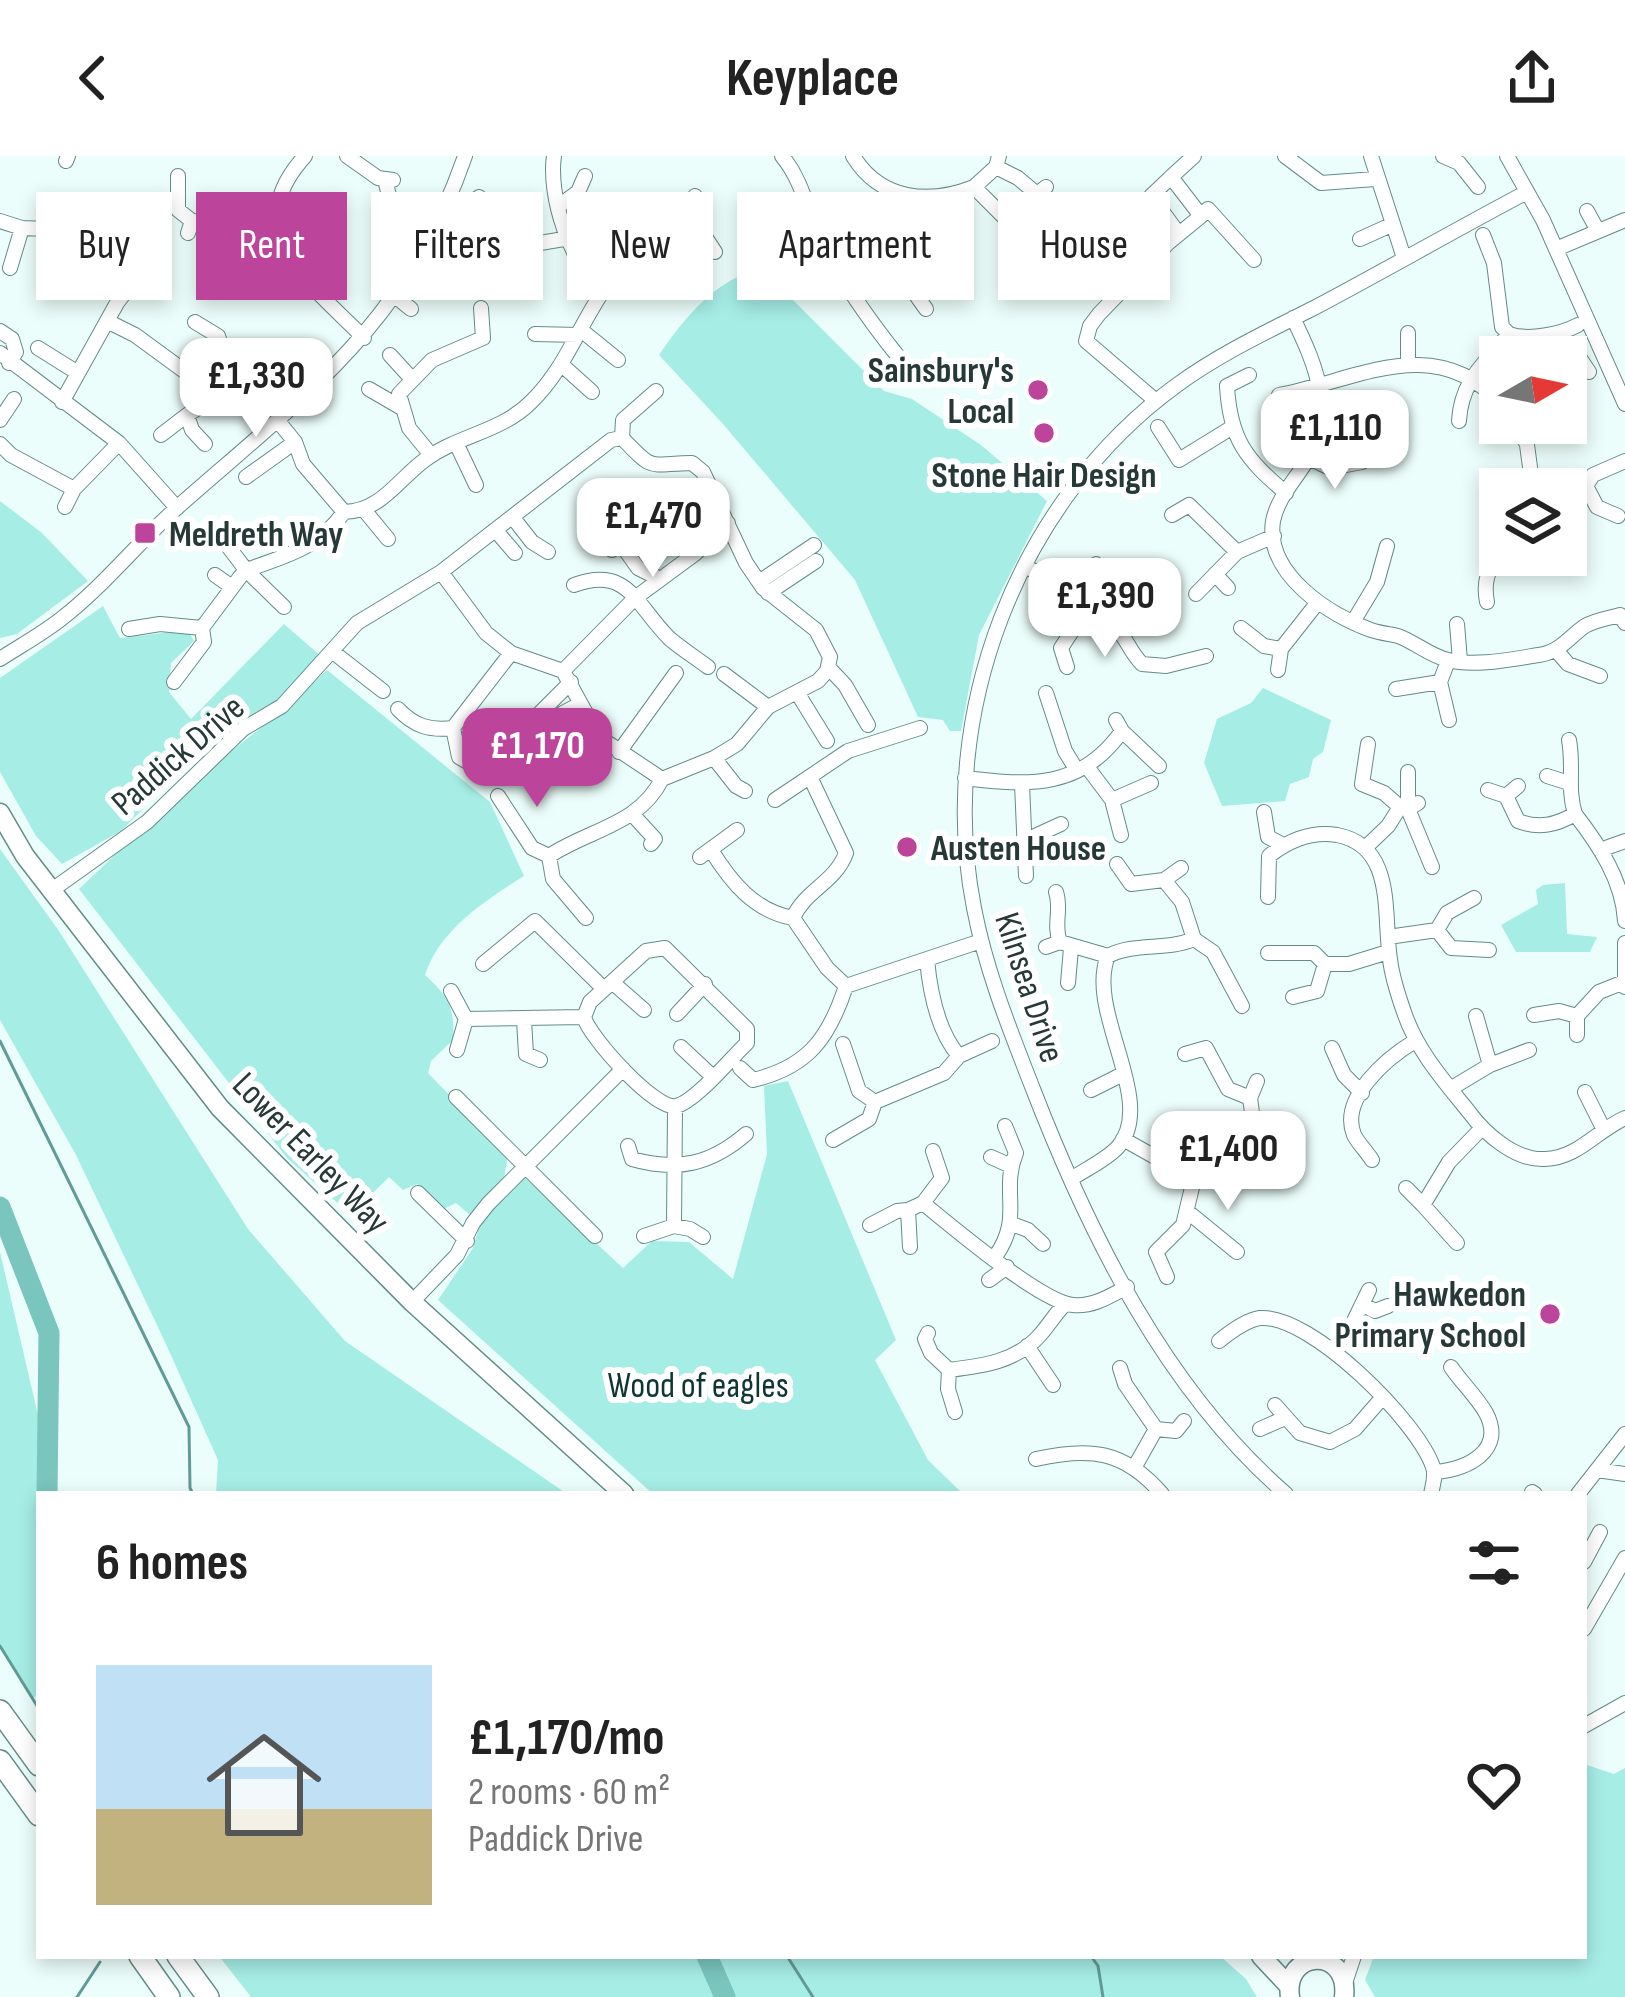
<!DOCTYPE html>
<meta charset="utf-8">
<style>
:root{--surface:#fff;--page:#f6f6f6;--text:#222;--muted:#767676;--line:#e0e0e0;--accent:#bc459b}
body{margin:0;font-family:"Sofia Sans Condensed",sans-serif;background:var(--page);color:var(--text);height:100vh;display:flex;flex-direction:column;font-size:45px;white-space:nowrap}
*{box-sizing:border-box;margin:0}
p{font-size:39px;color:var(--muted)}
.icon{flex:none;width:66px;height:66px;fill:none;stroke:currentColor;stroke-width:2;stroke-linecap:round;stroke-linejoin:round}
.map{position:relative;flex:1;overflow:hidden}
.panel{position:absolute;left:36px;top:1335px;width:1551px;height:468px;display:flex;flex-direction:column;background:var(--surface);border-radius:0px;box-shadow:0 6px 18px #0003}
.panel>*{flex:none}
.guide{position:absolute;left:36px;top:36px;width:1554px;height:108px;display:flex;gap:24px}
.needle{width:78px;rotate:81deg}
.fabs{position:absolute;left:1479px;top:180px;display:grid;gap:24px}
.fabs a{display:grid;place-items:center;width:108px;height:108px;border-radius:0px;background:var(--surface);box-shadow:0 6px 18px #0003;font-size:60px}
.price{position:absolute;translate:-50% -102px;padding:0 27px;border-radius:24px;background:#fff;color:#222;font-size:39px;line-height:78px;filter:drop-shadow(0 3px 6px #0008)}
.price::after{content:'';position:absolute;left:50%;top:72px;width:36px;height:27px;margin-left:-18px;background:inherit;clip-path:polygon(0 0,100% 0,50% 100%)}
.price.current{background:var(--accent);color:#fff}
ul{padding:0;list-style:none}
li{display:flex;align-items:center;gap:36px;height:300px;padding:0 60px}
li+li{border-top:3px solid var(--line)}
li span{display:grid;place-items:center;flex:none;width:336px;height:240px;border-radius:0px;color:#555}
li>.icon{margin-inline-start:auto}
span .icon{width:144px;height:144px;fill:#fffc;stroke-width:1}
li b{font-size:51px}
h2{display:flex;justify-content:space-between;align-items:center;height:144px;padding:0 60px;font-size:51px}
.chip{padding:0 42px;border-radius:0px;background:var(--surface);box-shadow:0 6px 18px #0003;font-size:42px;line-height:108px}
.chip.current{background:var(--accent);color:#fff}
header{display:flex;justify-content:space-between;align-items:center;height:156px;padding:0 60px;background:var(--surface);font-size:54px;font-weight:700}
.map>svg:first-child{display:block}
</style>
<header><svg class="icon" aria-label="back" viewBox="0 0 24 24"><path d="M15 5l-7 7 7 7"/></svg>Keyplace<svg class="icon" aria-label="share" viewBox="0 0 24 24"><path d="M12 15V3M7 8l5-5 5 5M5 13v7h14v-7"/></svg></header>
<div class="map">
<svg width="1625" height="1841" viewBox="0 0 1625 1841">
<rect width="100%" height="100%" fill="#ecfefb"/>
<path fill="#a6ede6" d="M761,112L884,235L912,243L981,289L1047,345L979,479L961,575H950L943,564L918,561L855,424L723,268L659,199C685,161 715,124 761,112Z
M0,345L42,377L88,425L17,478L0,482Z
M103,450L120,482L188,474L194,485L171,507L169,536L191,563L284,468L322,501L281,542L241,564L172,624L121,675L62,708L36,680L0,616V522Z
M327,514L490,646L524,720C485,745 440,773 425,819C449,841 455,852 453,884L431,905L428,917L508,999L504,1022L470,1059L456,1047L444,1053L417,1028L403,1034L389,1021L351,1059L287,1002L79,733L194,624L285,553Z
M1263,532L1331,564L1323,596L1313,603L1309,621L1290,628L1285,645L1222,650L1204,607L1217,563L1251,547Z
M0,693L59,775L248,1073L345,1185L567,1338H216L218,1304L165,1186L76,999L0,864Z
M1565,727L1567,778L1597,781L1590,796H1516L1501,769L1538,748L1536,734L1543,729Z
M788,925L896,1184L875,1204L928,1304L963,1338H653L438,1144L473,1092L482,1061L524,1021L623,1112L652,1085L689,1086L733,1123L767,998L764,930Z
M0,1096L38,1259L46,1338H39V1538L33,1542L0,1490Z
M1584,1608L1614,1618L1625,1612V1841H1375L1365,1824L1374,1800H1584Z
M219,1800H1220L1246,1823L1257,1841H251Z"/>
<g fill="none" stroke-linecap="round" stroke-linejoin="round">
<path stroke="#619b96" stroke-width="3" d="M0,885L189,1271L190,1332L193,1338
M0,1490L39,1553
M787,1800L813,1841
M1091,1800L1098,1810L1103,1841
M77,1841L100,1806"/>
<path stroke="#7ac5be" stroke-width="21" d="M0,1051L49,1177L47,1338
M707,1800L725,1841"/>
<defs>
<path id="minor" d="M305,0C236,76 310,127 364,182
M347,0L378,22L393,24
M554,0C548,40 570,109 604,134
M782,0C803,25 808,58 822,87C843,127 869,164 897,199
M853,0C880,44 928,49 974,31L1008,65
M1285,0L1321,27L1375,23
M1371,0L1404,102
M1443,0L1459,7L1478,31
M1507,0L1543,64L1625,248
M66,5L68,0
M996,11L1018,22L1037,38L1046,31
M178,20V54L192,65
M1171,21L1151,40L1178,77
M385,24L391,47L406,56
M974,31L996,11L999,0
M695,40L698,70
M922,43L916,95L959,125
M559,50L578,36L585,20
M1587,55L1598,75
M1201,60L1208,53L1254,104
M0,65L22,72L71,74
M188,77L192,65L274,66
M900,77L919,81
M769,78L815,68
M1483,79L1494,107L1502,171L1509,178
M1360,83L1391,69
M104,86C123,103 119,111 132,125
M426,88L454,102L459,98L479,41
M522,90L570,82
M1556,93L1625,64
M916,95L903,113L904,122L926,153
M10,112L22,72
M451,124L454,102
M252,135L265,107L283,94
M395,140L411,153
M1293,162C1317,211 1337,259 1304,309C1293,326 1277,344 1273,365C1265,418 1329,459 1371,474C1380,477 1389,478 1398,480C1415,486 1430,500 1448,504C1475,511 1512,503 1539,499C1560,496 1569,481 1585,470C1595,464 1609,462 1620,459L1625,467
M107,165L135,179L202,228L195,254L187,259L192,274L205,288
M195,166L218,180L228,211
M581,174L618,204
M0,175L12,183L16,196L9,207
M1563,177L1589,216
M535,178L578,179
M1509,178C1529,185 1561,178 1578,169
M38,192L78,217
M0,197L119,287L177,352
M390,199L411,222
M1408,208V177
M562,209L592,236
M1249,219L1227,230C1230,284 1246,303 1286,337
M202,228L228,211L276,233
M369,233L400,251
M1279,239C1355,225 1434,175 1500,247
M1156,245L1086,185L1090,170L1099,158L1168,87L1201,60L1171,21L1194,0
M62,246L117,147L140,117
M0,264L14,243
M278,265L295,286L303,308L344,356C382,355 398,323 426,303C459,279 501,276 531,246C563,215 577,175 601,138C622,106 664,85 698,70L715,96
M1459,265C1461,225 1484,208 1509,178
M1518,267L1527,289L1533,333
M1158,271L1179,304L1231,272
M161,279L187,259
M0,288L11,299L74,333
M457,289L476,329
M431,299L409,272L399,238L432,204L483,182L481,152
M1309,302L1330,312L1362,306
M246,321L295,286
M1586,330L1593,319L1625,305
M1566,334L1586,330L1597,351L1618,360
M65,351L74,333L119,287
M365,355L388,383
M1172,359L1189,349L1237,396
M514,363L532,386L548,396
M497,376L515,397
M224,385L246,414L284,451
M621,388L638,412L658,422
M612,394L647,369
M1025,410C1055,427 1090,444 1114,469C1126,481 1130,496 1142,508L1166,510L1206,500
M441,416L486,477L511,497L563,515L599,581L662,623L714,602L737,588L768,551L818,525L827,515L830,501L816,474L763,432L746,407L703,316L692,307C646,308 655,316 622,282L623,264L656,235
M1215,418L1228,432
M215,419L232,431
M759,426L814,389
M574,429C629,409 636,450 670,483C682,493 696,502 708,511
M768,437L816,405
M1196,438L1237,396L1274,380
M1075,439L1096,408
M1487,446C1483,426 1488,413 1500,397
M1353,466L1377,426L1387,390
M1457,468L1460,505
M1241,472L1264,490L1281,493L1318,446
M129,473L160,468L202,472
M1556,494L1568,508L1600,520
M333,496L383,535
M0,503C20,490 42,478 61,463C104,430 139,385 180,349C305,239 408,166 465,0
M828,511L845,529L868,569
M1067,511L1061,492L1089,449
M1278,514L1281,493
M563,515L635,442L696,397L728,367
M724,518L768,551
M174,526L204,486L202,472L240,421L246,414C286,400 320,391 344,356
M1440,526L1449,564
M1396,533L1440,526L1448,505
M1046,537L1065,595L1076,613
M798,538L827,585
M398,553C414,570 430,575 453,572
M525,572L571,526
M1122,575L1159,610
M542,580L563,557L580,548
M1569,584C1574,611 1567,632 1575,658
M1368,588L1362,628L1384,637L1400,651
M619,596L676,517
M714,602L736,630L745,635
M471,608L459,601L453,572L511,497
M1088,612L1112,644L1121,679
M1408,616V653L1432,711
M1547,620L1569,627
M965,622C1030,630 1081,633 1122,575L1116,564
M811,623L846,697C835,727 805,734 793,762L827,812L846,830
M1022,628L1026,720
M1518,630L1506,640L1518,665C1539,673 1556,669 1575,658C1599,689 1623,725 1625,765
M1488,634L1506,640
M498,640L532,692L549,700
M775,644L848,595L920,572
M1112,644L1151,627
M1264,656L1268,681L1283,689
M633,659L655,683L651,688
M1024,685L1061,668
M1365,692L1388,670L1400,651L1408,653L1418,647
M711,694C731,726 754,755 793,762
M1600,694L1625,685
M700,701L737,674
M1117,708L1131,728L1164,724
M1181,712L1164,724L1182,746L1194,783
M52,734L147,666L243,573L282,550L357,467L441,416L611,284L622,282
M1056,736C1062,754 1053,768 1060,786
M1268,741L1269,700C1288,685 1311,675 1337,679C1396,690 1383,759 1390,803C1392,821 1398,839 1404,856C1417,895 1444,925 1469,956C1485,978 1516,1005 1545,1003C1578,1002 1596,975 1625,962
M586,762L553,723L549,700C590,673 639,669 662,623
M1437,774L1447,757L1474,742
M1388,781L1437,774L1451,792L1489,794
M1625,787V831
M1046,791L1060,786L1108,800
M665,792L747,873V887C731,902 695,946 676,950C656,955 589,881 584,861L590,846L646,795Z
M1268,797H1314L1325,808H1349L1388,796
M483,808L535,765L604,833
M612,826L644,854
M1068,827L1071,792
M846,830L981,785
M451,835L466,863
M1293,841L1317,835L1325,808
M677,858L705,828
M1534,859L1559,855L1577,860L1599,836L1624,826
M1476,860L1490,909
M1577,860V879
M524,864L526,898L540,904
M843,888L859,935L875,946
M681,891L712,920
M1332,892L1344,919L1362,937
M457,894L466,863L584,861
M959,900L992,885
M740,912L753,924C808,911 829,882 846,830
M1450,933L1490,909L1529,894
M1091,934L1123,918
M1585,936L1603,972
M456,941L595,1080
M1250,942L1257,925
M875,946L944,917L959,900C938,876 930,835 927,804
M675,951L674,1070L690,1073L703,1081
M1246,982L1264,999L1273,1001L1286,980L1297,977
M1123,983L1180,1015L1195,1019L1233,995L1254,971L1250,942L1228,933L1206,892L1185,898
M833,984L869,963L875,946
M628,990L632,1003C678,1016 711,1008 746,978
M991,1001L1011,1010
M1372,1004C1367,996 1358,987 1354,979C1339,942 1387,902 1415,885
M1071,1023C1086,1013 1106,1004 1118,991C1158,945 1085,855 1108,800C1135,786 1166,795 1194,783L1213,796L1242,850
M1406,1032L1423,1049
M418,1037L467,1085
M923,1047L942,1022L933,995
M1188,1056L1237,1096
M1012,1068L1028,1074L1043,1088
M870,1069L897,1055L908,1054
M644,1080L674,1070
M1457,1087L1423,1049L1449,1006L1482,972
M910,1091L908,1054L923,1047C951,1070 1041,1146 1073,1149C1093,1151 1110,1140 1127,1131
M995,1101C1024,1061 1000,1036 1016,997L1005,970
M1167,1121L1156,1096L1183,1069L1195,1019
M989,1124L1007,1111
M412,1146L457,1099L473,1067L488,1048L623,913
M1362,1148L1375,1155L1388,1150
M928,1177L925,1183L931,1197L949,1214C982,1210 1016,1206 1040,1179C1049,1169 1055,1158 1065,1148
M1219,1185C1230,1176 1246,1164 1260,1162C1311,1158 1418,1266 1433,1311C1436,1320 1433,1328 1431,1338
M1027,1190L1053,1229
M1334,1192L1352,1169L1369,1134
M1120,1212L1125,1228L1156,1273L1134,1312
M949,1214L948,1233L955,1256
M1275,1249L1300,1277L1330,1286L1355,1273L1382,1242
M1156,1273L1176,1275L1184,1265
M1260,1273L1285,1262
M1036,1303C1090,1291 1124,1294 1162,1338
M1597,1314L1625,1318
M1436,1316C1467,1313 1506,1295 1486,1257C1477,1241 1461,1226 1451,1211
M1532,1336L1535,1338
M1286,1338C1166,1234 1090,1080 1033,933C1010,874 986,815 974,752C936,559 1017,345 1177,229C1218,199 1266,176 1312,153C1384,115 1455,74 1527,36
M1578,1338L1625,1278
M1584,1406L1600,1376
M1584,1473L1625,1402
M1584,1570L1625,1547
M1345,1827L1354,1800"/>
<path id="major" d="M0,657L25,700L220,952L412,1146L624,1338
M1261,1800L1289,1830
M1290,1841C1283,1793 1350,1790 1344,1841"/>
<path id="highway" d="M0,1555L39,1609
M0,1605L39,1659
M140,1800L169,1841
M178,1800L208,1841"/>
</defs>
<use href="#minor" stroke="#638c87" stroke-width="16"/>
<use href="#major" stroke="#638c87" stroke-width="21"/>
<use href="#highway" stroke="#638c87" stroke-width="24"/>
<use href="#minor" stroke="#fff" stroke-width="14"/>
<use href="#major" stroke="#fff" stroke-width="18"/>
<use href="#highway" stroke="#fff" stroke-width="21"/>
</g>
<g fill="#bc459b" stroke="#fff" stroke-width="4.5">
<circle cx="1038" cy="234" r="12"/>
<circle cx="1044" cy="277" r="12"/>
<rect x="133" y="365" width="24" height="24" rx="6"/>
<circle cx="907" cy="691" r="12"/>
<circle cx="1550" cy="1158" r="12"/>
</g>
<g text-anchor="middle" stroke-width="12" stroke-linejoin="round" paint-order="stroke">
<g font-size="36" font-weight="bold" fill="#273937" stroke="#fff" text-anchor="end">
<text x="1014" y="226">Sainsbury's<tspan x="1014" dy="41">Local</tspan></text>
<text x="1044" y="331" text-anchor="middle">Stone Hair Design</text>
<text x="169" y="390" text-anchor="start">Meldreth Way</text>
<text x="931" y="704" text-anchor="start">Austen House</text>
<text x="1526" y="1150">Hawkedon<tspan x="1526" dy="41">Primary School</tspan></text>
</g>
<g font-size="36" fill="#273937" stroke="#fff">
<text transform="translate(177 598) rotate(-41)" y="13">Paddick Drive</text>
<text transform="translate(1031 831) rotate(72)" y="13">Kilnsea Drive</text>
<text transform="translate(312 996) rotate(46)" y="13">Lower Earley Way</text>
</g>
<g font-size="36" fill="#103633" stroke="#fff">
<text x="698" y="1241">Wood of eagles</text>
</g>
</g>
</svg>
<div class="fabs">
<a><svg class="needle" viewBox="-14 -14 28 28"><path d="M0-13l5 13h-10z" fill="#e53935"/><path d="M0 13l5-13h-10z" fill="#767676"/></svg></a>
<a><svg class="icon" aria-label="layers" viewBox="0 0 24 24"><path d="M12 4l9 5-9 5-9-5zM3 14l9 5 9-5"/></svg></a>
</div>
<b class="price" style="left:256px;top:284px">£1,330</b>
<b class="price" style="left:1335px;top:336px">£1,110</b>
<b class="price" style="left:653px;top:424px">£1,470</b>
<b class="price" style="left:1105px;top:504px">£1,390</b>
<b class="price current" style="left:537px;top:654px">£1,170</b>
<b class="price" style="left:1228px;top:1057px">£1,400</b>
<div class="guide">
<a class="chip">Buy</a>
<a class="chip current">Rent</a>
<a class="chip">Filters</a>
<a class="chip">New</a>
<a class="chip">Apartment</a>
<a class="chip">House</a>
</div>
<section class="panel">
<h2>6 homes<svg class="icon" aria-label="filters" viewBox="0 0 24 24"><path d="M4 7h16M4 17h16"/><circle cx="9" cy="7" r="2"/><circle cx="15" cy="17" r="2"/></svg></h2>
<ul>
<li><span style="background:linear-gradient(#bfe0f5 60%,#c2b280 0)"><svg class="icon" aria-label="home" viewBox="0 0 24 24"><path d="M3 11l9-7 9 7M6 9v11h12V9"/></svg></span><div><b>£1,170/mo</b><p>2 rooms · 60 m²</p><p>Paddick Drive</p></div><svg class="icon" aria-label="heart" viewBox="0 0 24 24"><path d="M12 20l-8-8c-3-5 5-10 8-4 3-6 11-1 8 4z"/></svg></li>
</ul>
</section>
</div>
